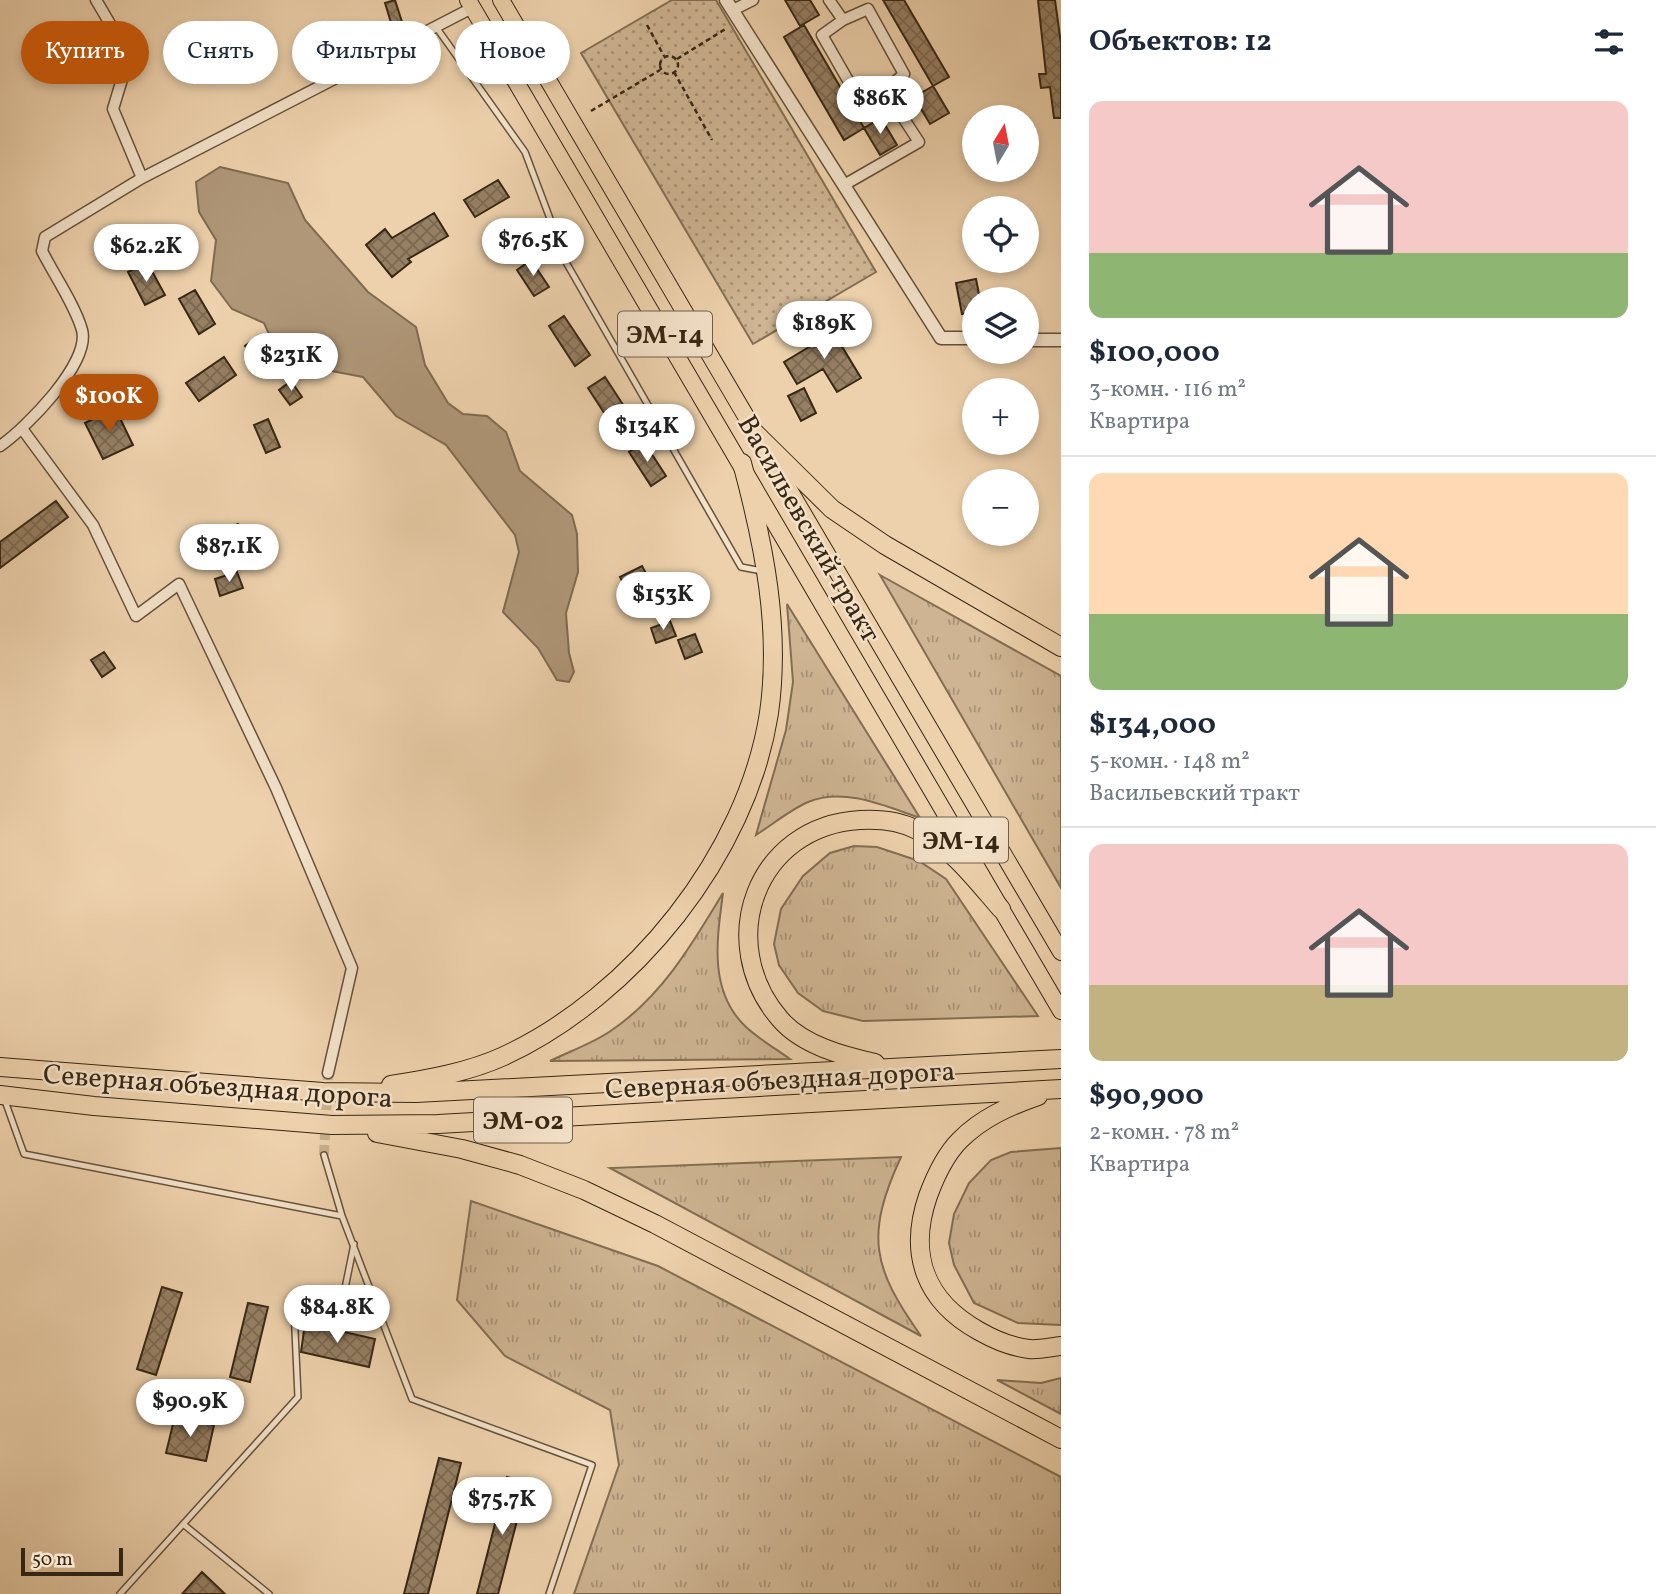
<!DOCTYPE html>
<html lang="ru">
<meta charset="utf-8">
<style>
:root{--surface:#fff;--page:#f2f2f3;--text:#1f2937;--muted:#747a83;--line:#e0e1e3;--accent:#b45309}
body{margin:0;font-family:Vollkorn,serif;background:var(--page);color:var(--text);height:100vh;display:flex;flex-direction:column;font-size:26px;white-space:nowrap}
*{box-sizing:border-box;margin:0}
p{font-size:23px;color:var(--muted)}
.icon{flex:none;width:38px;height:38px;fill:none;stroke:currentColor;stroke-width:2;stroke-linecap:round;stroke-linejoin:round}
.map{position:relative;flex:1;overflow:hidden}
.details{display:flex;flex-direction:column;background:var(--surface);width:595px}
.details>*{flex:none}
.guide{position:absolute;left:21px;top:21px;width:665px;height:63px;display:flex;gap:14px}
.needle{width:46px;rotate:10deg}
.tools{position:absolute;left:962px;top:105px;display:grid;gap:14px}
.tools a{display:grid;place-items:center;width:77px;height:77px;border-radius:50%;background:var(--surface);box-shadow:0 4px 10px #0003;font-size:35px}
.scale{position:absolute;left:21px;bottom:18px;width:102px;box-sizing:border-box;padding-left:7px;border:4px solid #382713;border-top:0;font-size:19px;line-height:24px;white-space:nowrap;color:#382713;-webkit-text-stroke:5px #f3e1c9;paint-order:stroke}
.price{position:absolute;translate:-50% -60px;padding:0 16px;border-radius:24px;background:#fff;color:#222;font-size:23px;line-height:46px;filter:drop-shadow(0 2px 4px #0008)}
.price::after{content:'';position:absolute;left:50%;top:42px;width:21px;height:16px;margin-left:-10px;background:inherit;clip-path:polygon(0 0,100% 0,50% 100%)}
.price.on{background:var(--accent);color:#fff}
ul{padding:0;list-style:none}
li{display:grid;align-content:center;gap:14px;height:371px;padding:0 28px}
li+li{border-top:2px solid var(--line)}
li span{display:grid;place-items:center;height:217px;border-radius:14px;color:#555}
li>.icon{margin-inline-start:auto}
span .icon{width:126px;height:126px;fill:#fffc;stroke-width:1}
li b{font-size:30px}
h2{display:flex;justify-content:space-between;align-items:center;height:84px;padding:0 28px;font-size:30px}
.pill{padding:0 24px;border-radius:32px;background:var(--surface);box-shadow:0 4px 10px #0003;font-size:24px;line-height:63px}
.pill.on{background:var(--accent);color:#fff}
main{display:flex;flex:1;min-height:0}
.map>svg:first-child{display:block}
</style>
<main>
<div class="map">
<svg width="1061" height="1594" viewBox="0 0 1061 1594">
<defs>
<pattern id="grass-tufts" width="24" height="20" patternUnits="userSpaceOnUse" patternTransform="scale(1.75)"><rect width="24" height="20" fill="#ceb492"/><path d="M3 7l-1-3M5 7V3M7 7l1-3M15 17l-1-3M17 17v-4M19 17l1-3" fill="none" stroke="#a89276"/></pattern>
<pattern id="park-dots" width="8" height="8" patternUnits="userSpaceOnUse" patternTransform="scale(1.75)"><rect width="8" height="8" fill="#ceb492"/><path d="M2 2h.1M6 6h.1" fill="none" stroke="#a89276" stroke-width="1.8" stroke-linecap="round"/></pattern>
<pattern id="building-cross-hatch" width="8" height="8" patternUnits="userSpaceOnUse" patternTransform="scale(1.75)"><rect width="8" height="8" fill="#967f63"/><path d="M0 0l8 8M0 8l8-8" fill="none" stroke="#7b6850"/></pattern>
</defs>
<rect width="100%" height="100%" fill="#edd1ac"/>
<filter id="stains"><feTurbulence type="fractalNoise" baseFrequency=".00286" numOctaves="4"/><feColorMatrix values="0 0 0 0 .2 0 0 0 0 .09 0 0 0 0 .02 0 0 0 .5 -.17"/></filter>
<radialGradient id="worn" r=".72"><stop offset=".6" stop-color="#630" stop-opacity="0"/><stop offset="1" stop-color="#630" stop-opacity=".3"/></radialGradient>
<path fill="url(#grass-tufts)" stroke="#836e52" stroke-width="2" d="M880,575L1061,676V888Z
M787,604L920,818C885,806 844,787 808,802C790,810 773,824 756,835L786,730L793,682Z
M854,846L877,847L919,861L946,879L1038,1016L863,1021L823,1011L798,993L779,965L774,944L781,909L803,876L830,853Z
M723,893C717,939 708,991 746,1027C759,1039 776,1049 790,1059L550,1061C570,1051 594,1043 612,1030C662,996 693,943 723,893Z
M1061,1148V1325L1018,1323L974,1303L954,1265L949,1243L954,1214L969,1183L991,1160L1011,1152Z
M901,1157C865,1235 872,1267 921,1336L610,1168Z
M471,1201L658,1266L1061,1477V1594H574L619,1465L610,1410L505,1356L457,1300Z
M1061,1378V1414L997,1380L1041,1383Z"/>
<path fill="url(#park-dots)" stroke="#836e52" stroke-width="2" d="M672,0H716L876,272L753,344L581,53Z"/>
<path fill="#af9778" stroke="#7f6a50" stroke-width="2" d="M220,167L288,183L305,220L368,292L416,327L425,365L448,403L463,414L487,416L506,432L520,471L572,515L577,534L578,572L566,613L569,653L574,672L569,682L557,680L538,648L503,612L519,552L515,535L446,445L396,416L363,377L321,369L306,375L279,356L264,323L232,309L211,281L216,240L199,212L196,182Z"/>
<path fill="url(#building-cross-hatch)" stroke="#382713" stroke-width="2" d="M395,0L402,22L392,26L385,3Z
M785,0H810L819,15L800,26Z
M883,0H904L949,77L933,86Z
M1038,0H1055L1061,44V118H1054L1050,87L1041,88L1039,74H1046Z
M804,25L864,128L844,140L784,37Z
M933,86L949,113L930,124L914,97Z
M881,118L897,145L880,155L864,128Z
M498,180L509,197L475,217L464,200Z
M434,213L448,236L408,259L411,262L392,277L366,245L385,229L392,238Z
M531,260L549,287L534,296L517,270Z
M147,262L165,295L145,305L128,272Z
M976,279L980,299H975V311L962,314L956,283Z
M195,290L215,324L199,334L179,299Z
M564,316L590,355L575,366L549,326Z
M829,325L861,378L837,392L823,369L797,384L784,362L809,347L805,340Z
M258,336L278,364L265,373L245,346Z
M224,357L236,375L199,401L186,383Z
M605,377L631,417L614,428L588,388Z
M291,381L302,397L290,405L279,390Z
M804,388L816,413L801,421L788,396Z
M115,408L133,445L103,459L85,423Z
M268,419L280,447L266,453L254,425Z
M644,442L666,476L651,486L629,452Z
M56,501L68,517L0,568V542Z
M238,524L246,543L207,559L199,540Z
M642,566L652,585L630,596L620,577Z
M237,572L243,588L220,596L215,579Z
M670,621L676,636L656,643L651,628Z
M695,634L702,652L685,659L678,640Z
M104,652L115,668L102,677L91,660Z
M162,1287L182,1293L156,1375L137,1369Z
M248,1303L268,1307L250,1382L230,1377Z
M305,1323L375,1339L369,1367L301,1352Z
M175,1416L214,1425L206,1461L166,1453Z
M439,1458L461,1463L428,1594H404Z
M507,1477L527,1482L498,1594H477Z
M202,1572L225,1594H182Z"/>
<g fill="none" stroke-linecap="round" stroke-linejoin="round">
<path stroke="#c9af8d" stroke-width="10" stroke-dasharray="10 5" stroke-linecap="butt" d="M324,1155L328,1073"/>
<defs>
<path id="service" d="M436,27L525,152L567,264L741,567L762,571
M4,1098L24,1154L342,1216L412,1399L592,1465L549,1594
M324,1155L342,1216
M183,1524L269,1594
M120,1594L298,1397L294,1309L341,1308L354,1244"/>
<path id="minor" d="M96,0L129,56L113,109L142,178
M829,0L843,20L822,35L861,103L885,90L919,142L844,185
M733,10L753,0
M843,20L868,9L904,74L885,90
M23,430L93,525L136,616L179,584L276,788L352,968L328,1073
M0,446C25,429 91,363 82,330C75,305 54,275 42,251L45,237L142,178L472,8"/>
<path id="tertiary" d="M726,0L941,338H975
M1027,340H1061"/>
<path id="primary" d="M468,0L1061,1011
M501,0L1061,952"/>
<path id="trunk" d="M756,434L832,509L885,545L1061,647
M875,1063C843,1056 802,1045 780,1019C714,942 756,826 860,820C878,819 900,821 917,830C952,848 975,879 1001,909
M0,1067L323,1092L416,1093L1061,1059
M391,1085C429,1079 469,1072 504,1056C633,996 747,855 769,713C781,628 764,545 742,463
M0,1095L94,1106L332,1125L438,1124L1061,1089
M1038,1096C1009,1106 982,1118 960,1140C945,1155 935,1177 928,1196C908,1254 925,1301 979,1331C993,1339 1012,1347 1029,1349C1039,1350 1051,1347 1061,1346
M377,1133L462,1149L520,1165L584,1190L655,1224L1061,1439"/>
</defs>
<use href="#service" stroke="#655239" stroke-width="8"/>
<use href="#minor" stroke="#655239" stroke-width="13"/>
<use href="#tertiary" stroke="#655239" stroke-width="15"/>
<use href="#primary" stroke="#382713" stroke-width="18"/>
<use href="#trunk" stroke="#382713" stroke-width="20"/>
<path stroke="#382713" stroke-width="2.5" stroke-dasharray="5 3.5" stroke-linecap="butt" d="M647,25L664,56
M660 65a9 9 0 1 1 18 0a9 9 0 1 1-18 0Z
M677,59L727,28
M674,72L712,140
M591,111L660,70"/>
<use href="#service" stroke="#f3e1c9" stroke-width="5"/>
<use href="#minor" stroke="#f3e1c9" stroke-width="10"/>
<use href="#tertiary" stroke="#f3e1c9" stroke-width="12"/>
<use href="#primary" stroke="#edd1ac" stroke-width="16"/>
<use href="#trunk" stroke="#edd1ac" stroke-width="18"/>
</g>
<g text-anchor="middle" stroke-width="5" stroke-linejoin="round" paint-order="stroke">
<g fill="#f3e1c9" stroke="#705f4a" stroke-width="2">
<rect x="618" y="311.5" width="94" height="45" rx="5"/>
<rect x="914" y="817.5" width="94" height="45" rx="5"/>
<rect x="474" y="1097.5" width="98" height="45" rx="5"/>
</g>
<g font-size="26" font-weight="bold" fill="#382713">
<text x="665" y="343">ЭМ-14</text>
<text x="961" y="849">ЭМ-14</text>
<text x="523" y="1129">ЭМ-02</text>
</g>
<g font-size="28" fill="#382713" stroke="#f3e1c9">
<text transform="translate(810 528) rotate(60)" y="10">Васильевский тракт</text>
<text transform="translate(780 1079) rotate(-3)" y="10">Северная объездная дорога</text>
<text transform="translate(218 1085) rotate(4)" y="10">Северная объездная дорога</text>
</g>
</g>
<rect width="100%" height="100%" filter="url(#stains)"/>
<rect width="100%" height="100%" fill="url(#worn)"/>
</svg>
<div class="tools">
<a><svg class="needle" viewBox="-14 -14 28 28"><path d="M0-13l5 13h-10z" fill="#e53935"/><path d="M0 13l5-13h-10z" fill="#747a83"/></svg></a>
<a><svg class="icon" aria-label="locate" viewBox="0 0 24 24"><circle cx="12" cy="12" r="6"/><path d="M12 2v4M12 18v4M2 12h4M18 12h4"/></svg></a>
<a><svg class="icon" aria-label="layers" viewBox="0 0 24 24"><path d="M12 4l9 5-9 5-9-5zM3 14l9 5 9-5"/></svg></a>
<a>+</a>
<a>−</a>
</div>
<div class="scale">50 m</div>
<b class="price" style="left:880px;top:136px">$86K</b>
<b class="price" style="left:533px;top:278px">$76.5K</b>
<b class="price" style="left:146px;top:284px">$62.2K</b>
<b class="price" style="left:824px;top:361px">$189K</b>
<b class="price" style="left:291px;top:393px">$231K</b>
<b class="price on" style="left:109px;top:434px">$100K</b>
<b class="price" style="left:647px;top:464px">$134K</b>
<b class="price" style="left:229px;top:584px">$87.1K</b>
<b class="price" style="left:663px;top:632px">$153K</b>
<b class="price" style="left:337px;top:1345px">$84.8K</b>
<b class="price" style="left:190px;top:1439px">$90.9K</b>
<b class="price" style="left:502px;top:1537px">$75.7K</b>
<div class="guide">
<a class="pill on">Купить</a>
<a class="pill">Снять</a>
<a class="pill">Фильтры</a>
<a class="pill">Новое</a>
</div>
</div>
<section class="details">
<h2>Объектов: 12<svg class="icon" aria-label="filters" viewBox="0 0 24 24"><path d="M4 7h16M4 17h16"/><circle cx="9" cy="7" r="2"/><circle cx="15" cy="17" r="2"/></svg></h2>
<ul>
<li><span style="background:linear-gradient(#f6c9c9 70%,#8fb573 0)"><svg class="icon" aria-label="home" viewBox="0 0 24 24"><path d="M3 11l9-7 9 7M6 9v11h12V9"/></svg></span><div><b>$100,000</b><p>3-комн. · 116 m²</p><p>Квартира</p></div></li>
<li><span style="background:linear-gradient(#ffd9b3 65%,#8fb573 0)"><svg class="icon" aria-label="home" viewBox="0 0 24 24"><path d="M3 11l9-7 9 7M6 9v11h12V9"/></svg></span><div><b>$134,000</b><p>5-комн. · 148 m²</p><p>Васильевский тракт</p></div></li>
<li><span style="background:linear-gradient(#f6c9c9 65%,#c2b280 0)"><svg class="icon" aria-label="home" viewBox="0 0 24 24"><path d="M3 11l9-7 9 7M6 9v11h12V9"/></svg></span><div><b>$90,900</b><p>2-комн. · 78 m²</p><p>Квартира</p></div></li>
</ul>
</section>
</main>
